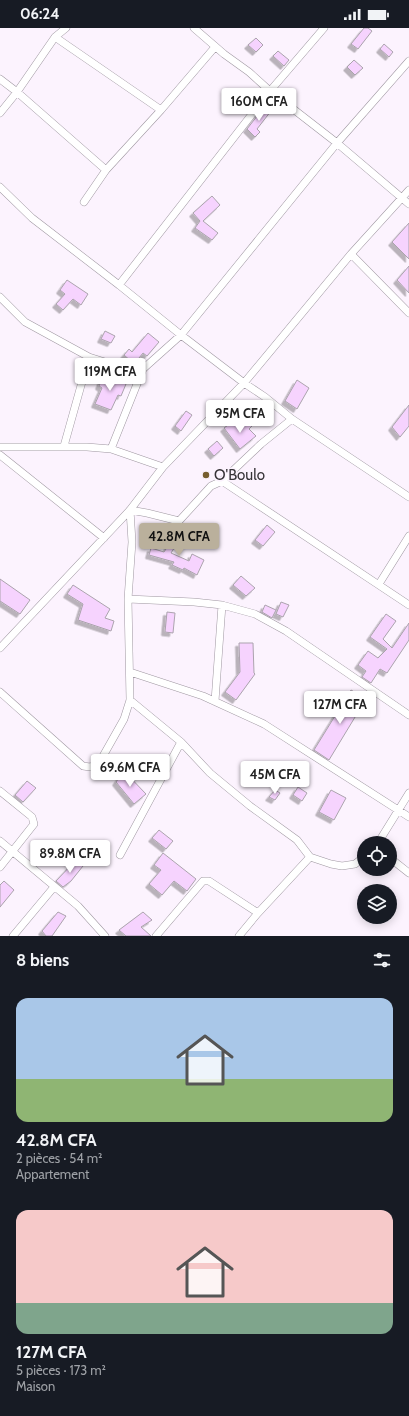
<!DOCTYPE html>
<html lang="fr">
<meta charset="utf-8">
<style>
:root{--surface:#171b24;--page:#20242c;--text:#f1f3f6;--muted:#9ea1a6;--accent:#bab09c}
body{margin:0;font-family:Cabin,sans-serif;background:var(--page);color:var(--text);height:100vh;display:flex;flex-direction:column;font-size:15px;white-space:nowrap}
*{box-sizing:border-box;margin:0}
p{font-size:13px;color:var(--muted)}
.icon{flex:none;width:22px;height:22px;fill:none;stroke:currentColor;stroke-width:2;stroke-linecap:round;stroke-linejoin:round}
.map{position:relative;height:908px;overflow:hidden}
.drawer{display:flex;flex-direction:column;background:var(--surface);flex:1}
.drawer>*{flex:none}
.buttons{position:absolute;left:357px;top:808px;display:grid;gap:8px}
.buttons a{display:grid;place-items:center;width:40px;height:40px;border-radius:50%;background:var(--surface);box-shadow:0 2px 10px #0003;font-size:20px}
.price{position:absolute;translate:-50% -34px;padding:0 9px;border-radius:4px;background:#fff;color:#222;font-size:13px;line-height:26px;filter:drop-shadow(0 1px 2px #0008)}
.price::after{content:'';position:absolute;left:50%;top:24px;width:12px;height:9px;margin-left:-6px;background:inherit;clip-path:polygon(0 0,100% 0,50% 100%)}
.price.on{background:var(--accent);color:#111}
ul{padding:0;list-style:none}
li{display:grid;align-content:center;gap:8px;height:212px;padding:0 16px}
li span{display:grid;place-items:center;height:124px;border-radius:12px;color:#555}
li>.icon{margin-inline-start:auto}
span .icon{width:72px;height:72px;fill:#fffc;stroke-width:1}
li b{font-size:17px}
h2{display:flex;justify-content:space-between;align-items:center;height:48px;padding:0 16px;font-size:17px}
.status{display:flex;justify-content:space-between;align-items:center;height:28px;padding:0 20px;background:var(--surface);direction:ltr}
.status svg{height:11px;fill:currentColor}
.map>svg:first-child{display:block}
</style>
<div class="status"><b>06:24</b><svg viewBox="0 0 49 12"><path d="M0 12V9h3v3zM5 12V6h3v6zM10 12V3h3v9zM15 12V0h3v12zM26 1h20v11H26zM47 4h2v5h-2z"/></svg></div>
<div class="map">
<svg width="409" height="908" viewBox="0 0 409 908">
<defs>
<filter id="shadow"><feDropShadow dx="-3.5" dy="3.5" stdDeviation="0" flood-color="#0004"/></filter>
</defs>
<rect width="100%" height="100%" fill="#fcf3fe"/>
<path fill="#f6d3fe" stroke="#aba3ad" filter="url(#shadow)" d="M364,0H368L372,3L358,21L351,16Z
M256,10L263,17L256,24L248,17Z
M384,16L393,24L389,29L380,21Z
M278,23L289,32L284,38L273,28Z
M354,32L363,40L355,47L347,39Z
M252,68L257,72L251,80L246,75Z
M265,78L271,83L257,101L260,104L255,109L247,101Z
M212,168L220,177L203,193L218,205L212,212L195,200L200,193L193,185Z
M409,195V231L392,214Z
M409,238V265L397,252Z
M67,252L88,266L81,277L73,271L63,282L56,276L65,266L60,262Z
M105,303L115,308L111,315L101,311Z
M148,305L159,314L147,328L143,325L135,335L132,334L124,327L129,321L132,324Z
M104,346L126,356L121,368L118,367L111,382L95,376L102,360L99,358Z
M297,352L309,360L297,381L285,373Z
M409,377V398L400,409L392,399Z
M186,383L192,387L181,403L175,398Z
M232,394L240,402L246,394L252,398L249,401L256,408L240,421L224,400Z
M217,413L223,420L214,428L208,421Z
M267,497L275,504L263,518L255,512Z
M177,504L182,508L171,525L189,533L192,526L204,532L197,547L184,540L183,542L172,537L174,534L149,527L151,520L164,524Z
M241,548L255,560L246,568L233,557Z
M0,551L30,572L20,586L0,573Z
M73,557L110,581L105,590L114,593L111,603L78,592L83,576L67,566Z
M281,574L289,577L283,589L276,586Z
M265,577L276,582L272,590L262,584Z
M167,584L175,585L173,605L165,604Z
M386,586L396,593L383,611L392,620L409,595V612L387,645L380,641L371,655L362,649L366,643L358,637L368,623L378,630L387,621L370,609Z
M239,615H253L254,645L255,646L236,672L225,664L240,644Z
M351,662L366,671L329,732L314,722Z
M124,743L146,766L134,776L116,754Z
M27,753L36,760L23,774L15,767Z
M298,759L307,765L302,773L293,767Z
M275,762L280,765L275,772L269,769Z
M331,762L346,770L334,792L319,784Z
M159,802L173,813L166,821L152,810Z
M163,825L196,851L187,863L174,853L162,867L149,856L161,842L154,837Z
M75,833L83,838L71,853L63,859L56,853Z
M4,853L14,862L0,879V857Z
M58,884L66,888L52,908H46L42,903Z
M143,884L152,892L141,899L151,908H126L119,902Z"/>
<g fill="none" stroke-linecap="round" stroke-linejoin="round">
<defs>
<path id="minor" d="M194,0L224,26L249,44L270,63L337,115L409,176
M55,9L161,82
M0,51L17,64L106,142
M0,85L17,64L55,9L66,0
M0,159L32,190L119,257L181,307L244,355L265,369L292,391L409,469
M84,174L106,142L161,82L215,19
M351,226L409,285
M119,257L270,63L324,0
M0,269L25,294L89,329L108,335L143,341
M64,418L89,329
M0,419H87L111,421L163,439
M111,421L143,341L181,307L337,115L409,33
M0,427L104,510
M222,453L409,577
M130,482L147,485L179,493L211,458L222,453L261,416L292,391
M379,556L409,508
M128,571L194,574L222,577L255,586L286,603L409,687
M0,620L130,482L163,439L244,355L351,226L409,162
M130,644L203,668L264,696L409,789
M0,664L83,738L90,739L98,737L124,691L130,672L128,571L132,514L130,482
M130,672L181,714L210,745L250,778L297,812L310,829L331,836L342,838L355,836L364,829
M215,673L222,577
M0,763L32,789L34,796L0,839
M0,813L78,878L105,908
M378,815L409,765
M120,827L181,714
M390,830L409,845
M13,908L54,859
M156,908L203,853H209L258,885
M239,908L258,885L310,829"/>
</defs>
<use href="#minor" stroke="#9f97a1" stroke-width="8"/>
<use href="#minor" stroke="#fff" stroke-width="7"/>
</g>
<circle fill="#775e2f" stroke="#fcf3fe" stroke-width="1.5" cx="206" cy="447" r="4"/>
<g text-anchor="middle" stroke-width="3" stroke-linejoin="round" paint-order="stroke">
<g font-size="15" fill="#363337" stroke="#fcf3fe" text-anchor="start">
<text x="214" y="452">O'Boulo</text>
</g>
</g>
</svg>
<div class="buttons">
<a><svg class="icon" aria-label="locate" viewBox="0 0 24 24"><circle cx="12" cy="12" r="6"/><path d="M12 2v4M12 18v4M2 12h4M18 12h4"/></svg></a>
<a><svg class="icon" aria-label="layers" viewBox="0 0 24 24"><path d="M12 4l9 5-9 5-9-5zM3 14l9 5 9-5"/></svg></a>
</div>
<b class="price" style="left:259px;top:94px">160M CFA</b>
<b class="price" style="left:110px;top:364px">119M CFA</b>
<b class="price" style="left:240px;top:406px">95M CFA</b>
<b class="price on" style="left:179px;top:529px">42.8M CFA</b>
<b class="price" style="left:340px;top:697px">127M CFA</b>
<b class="price" style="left:130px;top:760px">69.6M CFA</b>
<b class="price" style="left:275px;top:767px">45M CFA</b>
<b class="price" style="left:70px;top:846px">89.8M CFA</b>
</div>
<section class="drawer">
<h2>8 biens<svg class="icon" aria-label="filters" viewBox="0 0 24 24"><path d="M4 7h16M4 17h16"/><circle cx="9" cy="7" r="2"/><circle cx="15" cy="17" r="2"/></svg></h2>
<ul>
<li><span style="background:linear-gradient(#a9c7e8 65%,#8fb573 0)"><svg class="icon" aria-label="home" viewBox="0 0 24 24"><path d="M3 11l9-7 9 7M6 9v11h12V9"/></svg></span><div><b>42.8M CFA</b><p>2 pièces · 54 m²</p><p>Appartement</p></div></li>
<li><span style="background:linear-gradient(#f6c9c9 75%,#7fa58c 0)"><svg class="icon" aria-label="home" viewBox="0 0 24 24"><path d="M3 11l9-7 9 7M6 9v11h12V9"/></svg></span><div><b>127M CFA</b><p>5 pièces · 173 m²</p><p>Maison</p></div></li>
</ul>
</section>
